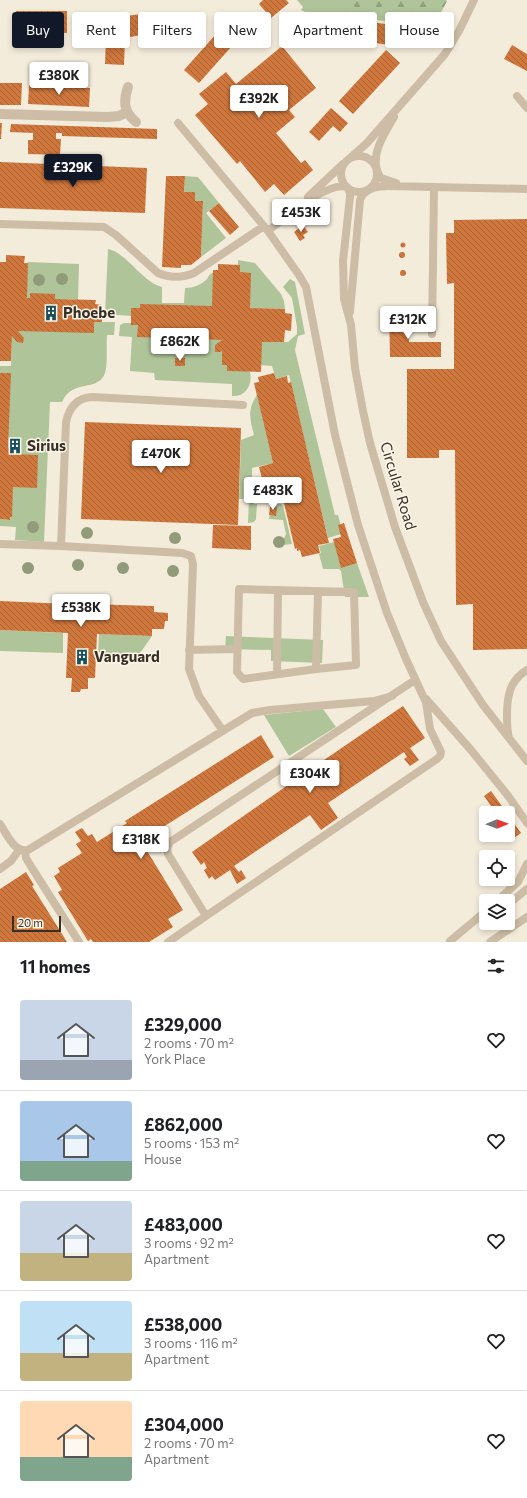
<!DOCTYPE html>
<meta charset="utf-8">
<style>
:root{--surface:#fff;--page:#f2f2f2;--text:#202124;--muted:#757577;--line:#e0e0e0;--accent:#111827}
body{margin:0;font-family:Commissioner,sans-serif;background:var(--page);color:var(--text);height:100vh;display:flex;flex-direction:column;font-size:15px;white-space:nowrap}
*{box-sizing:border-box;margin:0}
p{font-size:13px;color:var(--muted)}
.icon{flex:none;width:22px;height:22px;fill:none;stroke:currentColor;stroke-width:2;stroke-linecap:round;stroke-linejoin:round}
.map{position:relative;height:942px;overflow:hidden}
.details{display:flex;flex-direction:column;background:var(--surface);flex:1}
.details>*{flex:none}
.banner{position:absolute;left:12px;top:12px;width:503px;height:36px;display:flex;gap:8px}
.needle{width:26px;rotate:89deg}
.controls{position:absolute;left:479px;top:806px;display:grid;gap:8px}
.controls a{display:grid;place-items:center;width:36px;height:36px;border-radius:4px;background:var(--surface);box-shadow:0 2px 6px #0003;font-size:20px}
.scale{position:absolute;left:12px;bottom:10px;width:49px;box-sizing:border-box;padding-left:4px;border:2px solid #382f27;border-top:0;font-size:11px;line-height:14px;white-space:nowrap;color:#382f27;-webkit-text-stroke:3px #fbf5e8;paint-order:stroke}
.price{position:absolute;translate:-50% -34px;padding:0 9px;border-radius:4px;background:#fff;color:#222;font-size:13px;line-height:26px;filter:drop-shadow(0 1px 2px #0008)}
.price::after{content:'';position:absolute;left:50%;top:24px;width:12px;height:9px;margin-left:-6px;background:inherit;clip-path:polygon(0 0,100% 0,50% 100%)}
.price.on{background:var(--accent);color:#fff}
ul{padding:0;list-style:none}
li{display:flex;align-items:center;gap:12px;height:100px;padding:0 20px}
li+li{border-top:1px solid var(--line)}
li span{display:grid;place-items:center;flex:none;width:112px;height:80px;border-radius:4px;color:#555}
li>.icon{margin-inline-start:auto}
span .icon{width:48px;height:48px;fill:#fffc;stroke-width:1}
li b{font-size:17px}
h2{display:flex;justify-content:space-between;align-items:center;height:48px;padding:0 20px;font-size:17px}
.chip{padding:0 14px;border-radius:4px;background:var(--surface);box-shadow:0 2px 6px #0003;font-size:14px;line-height:36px}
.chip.on{background:var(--accent);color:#fff}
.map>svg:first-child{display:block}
</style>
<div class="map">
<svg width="527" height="942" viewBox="0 0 527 942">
<defs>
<pattern id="forest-firs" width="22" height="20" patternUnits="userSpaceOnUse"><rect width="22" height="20" fill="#afc499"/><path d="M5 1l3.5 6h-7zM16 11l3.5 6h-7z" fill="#8fa07d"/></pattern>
<pattern id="building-back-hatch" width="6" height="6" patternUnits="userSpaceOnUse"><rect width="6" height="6" fill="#cf773d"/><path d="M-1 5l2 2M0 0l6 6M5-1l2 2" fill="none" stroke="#a96233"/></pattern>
</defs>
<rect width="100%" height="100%" fill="#f4ecdb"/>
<path fill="#afc499" d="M297,0H446L447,1L433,27L336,15L310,14L301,10L303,7Z
M185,176L198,177L219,203L206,213L226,238L201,257L203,201H195V192H184Z
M108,249C127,253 142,282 162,287V303H184L185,288C193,288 201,285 207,279C209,275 210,274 214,272L213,310L132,308L131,316L105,314Z
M238,260L255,263L281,294L284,301L285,309L250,308L238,273Z
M28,262L79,264L78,301L72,299L24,301Z
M290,279L295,282L305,334L298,336L295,350L335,515H338L341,526V534L328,538L289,375L276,379L272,366L259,365L262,342H288L297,334V327L292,298L283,287Z
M64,315L102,322H115L114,335H107C106,346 108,363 105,373C98,393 72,378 62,402H50L44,542L15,540L16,527L0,526V519L10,520L13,487L7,459L10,373H0V366H11L12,330Z
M124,323H142L230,335C234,343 248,365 250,372C253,385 245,397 232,396V384L155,380L154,373L130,371L132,337L119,336L120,325Z
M257,395L273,463L252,468V499H254V504H257L256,519L254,522L248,523L249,499H239L241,440L254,435C250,420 247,409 257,395Z
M275,504H281L283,506L292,544L276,546L274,539L284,538L286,534L283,520L269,519C269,514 273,510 275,504Z
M334,542L357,563L369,597H345L341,571L339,569H323L319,554L321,553L319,546Z
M0,630L63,633V653L0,651Z
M99,634L152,636L138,656L98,655Z
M226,636L323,640L322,663L271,661V650L225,649Z
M323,709L336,727L289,756L264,715Z"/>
<path fill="url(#forest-firs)" d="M343,0H384L410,2L425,0L447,1L433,27L342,15Z"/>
<path fill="url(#building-back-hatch)" d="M263,0H286L289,3L271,18L259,4Z
M16,11H67V33H17Z
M93,12L117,17L142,14L146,34L125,38L124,65L105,64L106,37L90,33Z
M244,16L254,27L238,43L228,32Z
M371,22L414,28L411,48L368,42Z
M217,33L232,46L199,83L184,70Z
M512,45L527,54V71L504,59Z
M282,46L316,88L289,110L295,117L276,133L301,163L305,160L313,170L284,195L274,184L265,192L240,161L237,164L195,115L208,104L199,94L226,72L236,84Z
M386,50L400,63L353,114L339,101Z
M0,83H22L21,105H0Z
M29,85L90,88L89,107L28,104Z
M331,108L348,123L340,132L333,126L319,141L309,132Z
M0,123H2L1,139H0Z
M11,124L157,129V139L62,136V133H56V139H61L60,155L28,154V140H33V133L10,132Z
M0,162L147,168L145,213L0,208Z
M166,176H185L184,192H195V201H203L201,257L191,265H181V268L162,267Z
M219,203L239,227L230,235L209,211Z
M527,219V649L473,650V604L456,605L455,450H439V458H407V369H454V283L447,284L446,233H454V220Z
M303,225L308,232L303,235L305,238L300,241L294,232Z
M400.5 245a2.5 2.5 0 1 1 5 0a2.5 2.5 0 1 1-5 0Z
M399 255a3 3 0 1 1 6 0a3 3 0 1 1-6 0Z
M6,255L25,256L24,263H28L27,298H30V293L55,294V299L96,300L95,304L102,305V322H94V333L18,331L24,338L23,343L17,342L12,336L11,361H0V262H6Z
M218,264L240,265V272L251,273L250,308L285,309V313L292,314L291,331L285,330L284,342H262L261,372L227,371V365H222V351L220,352H215V345L222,340L137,337L138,325H131V308H140V304L212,306L213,270H218Z
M400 273a3 3 0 1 1 6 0a3 3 0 1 1-6 0Z
M389,308H403V328H409V342H441V357H390Z
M175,358H185V366H175Z
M0,373H11L8,448L14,443H20L19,449L14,454L38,455L37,488L13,487L12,517H10V520L0,519Z
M274,373L276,379L287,376L288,383L291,382L329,543L318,545L320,553L302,557L300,550L297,551V548L295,549L283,499L272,501L271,497L267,498L259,467L273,463L254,383L259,382L258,377Z
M85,422L241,428L238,525L81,519Z
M270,507H277L276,516L269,515Z
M344,523L357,563L341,568L333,539L341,537L338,525Z
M213,525L251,526V550L212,548Z
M68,599L88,600V604L154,606V612L168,613V621H165L164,629H152V636L97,634L95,678H88V689H81L80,692H71L72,678H66L68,633L0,630V601L68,604Z
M403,706L425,738L410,748L419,760L410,766L404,759L407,757L404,752L328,803L338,818L321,830L310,815L234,866L239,872L241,870L246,878L237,884L230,870L215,880L212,876L209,879L204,870L207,868L204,862L201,865L192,852L288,785L283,778L284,771L294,765H300L305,773Z
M261,735L274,757L141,841L183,910L168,919L173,927L149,942H93L91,939L88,941L58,892L62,890L54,876L60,872L58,868L82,853L76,844L81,841L75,832L82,828L88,836L92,834L97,842L127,823L125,821Z
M491,791L507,813H496L484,796Z
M508,815L521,833L514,838L508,830Z
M26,872L34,885L32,886L67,942H0V889Z"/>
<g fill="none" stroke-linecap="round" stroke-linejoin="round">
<path stroke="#cdbda6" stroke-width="8" d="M517,96L527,108
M394,117C384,134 367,159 381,178L396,183
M178,123L268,231L299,275L306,287L335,435L358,525L387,613L406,659L423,696L426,702L430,729L441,752L440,756L437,759L206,916
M341 174a18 18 0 1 1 36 0a18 18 0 1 1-36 0Z
M349,159L367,143L445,54L459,31L474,0
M308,197L343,164
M0,224L104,227L116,235L158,273C169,278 183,278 194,273L264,226
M268,231C283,219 327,181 347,187L350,193V197L343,261L344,299L351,325L355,368L363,411L370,443L395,527L423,602L441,641L483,705L527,761
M350,312L360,200C364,188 378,186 389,186L527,189
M432,334L434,188
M0,544L61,546L182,553L191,556L193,564L189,669L199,696L223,731
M61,546L66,422C69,408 76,398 92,397L243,405
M239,589L354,592L356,665L316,669L243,679L237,672Z
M189,650L237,649
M316,669L318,591
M277,674L278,590
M426,699L471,750L509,797L527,823
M509,738C507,731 507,724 507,716C507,697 509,681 527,670
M0,824C7,834 14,853 28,850L252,713L270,710L374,701L392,696
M25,851L26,858L32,868L79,942
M0,869L11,861L19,850
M497,901L518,882L527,864
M508,904L527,889
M450,941L486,911
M168,942L206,916L168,854L167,848L170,842L415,680
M490,942L527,917"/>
<path stroke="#cdbda6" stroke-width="10" d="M128,87C123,102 124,112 136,122
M0,114L108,117L119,116L127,112"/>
</g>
<g fill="#919b79">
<circle cx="62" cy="279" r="6"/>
<circle cx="39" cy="280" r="6"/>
<circle cx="33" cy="527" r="6"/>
<circle cx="87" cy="533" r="6"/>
<circle cx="175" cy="538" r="6"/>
<circle cx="279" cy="542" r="6"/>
<circle cx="78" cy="565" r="6"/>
<circle cx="28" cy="568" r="6"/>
<circle cx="123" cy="568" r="6"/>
<circle cx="173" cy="571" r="6"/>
</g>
<defs>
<symbol id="building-bare" viewBox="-9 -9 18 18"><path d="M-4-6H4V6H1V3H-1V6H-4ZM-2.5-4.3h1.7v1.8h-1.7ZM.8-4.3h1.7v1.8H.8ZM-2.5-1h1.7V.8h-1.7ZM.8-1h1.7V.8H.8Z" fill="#194e5d" stroke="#fbf5e8" stroke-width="2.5" paint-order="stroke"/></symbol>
</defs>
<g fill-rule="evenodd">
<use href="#building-bare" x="40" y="302" width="22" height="22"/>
<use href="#building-bare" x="4" y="435" width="22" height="22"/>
<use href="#building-bare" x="71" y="646" width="22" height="22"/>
</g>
<g text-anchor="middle" stroke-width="3" stroke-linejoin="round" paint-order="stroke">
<g font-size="15" font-weight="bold" fill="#382f27" stroke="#fbf5e8" text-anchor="start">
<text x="63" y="318">Phoebe</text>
<text x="27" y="451">Sirius</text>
<text x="94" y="662">Vanguard</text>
</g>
<g font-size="15" fill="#382f27" stroke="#fbf5e8">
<text transform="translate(398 486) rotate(73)" y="5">Circular Road</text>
</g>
</g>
</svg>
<div class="controls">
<a><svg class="needle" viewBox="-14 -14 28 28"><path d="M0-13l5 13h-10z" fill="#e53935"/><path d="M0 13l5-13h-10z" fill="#757577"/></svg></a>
<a><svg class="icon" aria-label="locate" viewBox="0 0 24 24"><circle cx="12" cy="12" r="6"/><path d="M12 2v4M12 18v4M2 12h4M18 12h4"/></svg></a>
<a><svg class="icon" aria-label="layers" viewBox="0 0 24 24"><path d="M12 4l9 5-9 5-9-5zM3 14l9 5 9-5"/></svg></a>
</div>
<div class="scale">20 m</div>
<b class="price" style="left:59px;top:96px">£380K</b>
<b class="price" style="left:259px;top:119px">£392K</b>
<b class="price on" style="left:73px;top:188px">£329K</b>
<b class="price" style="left:301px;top:233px">£453K</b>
<b class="price" style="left:408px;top:340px">£312K</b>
<b class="price" style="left:180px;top:362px">£862K</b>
<b class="price" style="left:161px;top:474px">£470K</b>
<b class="price" style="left:273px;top:511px">£483K</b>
<b class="price" style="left:81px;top:628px">£538K</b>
<b class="price" style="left:310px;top:794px">£304K</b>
<b class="price" style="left:141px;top:860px">£318K</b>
<div class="banner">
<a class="chip on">Buy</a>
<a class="chip">Rent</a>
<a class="chip">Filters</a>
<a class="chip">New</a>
<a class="chip">Apartment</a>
<a class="chip">House</a>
</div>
</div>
<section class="details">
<h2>11 homes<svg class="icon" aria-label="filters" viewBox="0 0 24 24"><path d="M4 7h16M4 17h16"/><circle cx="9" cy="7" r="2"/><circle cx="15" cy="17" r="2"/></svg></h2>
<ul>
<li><span style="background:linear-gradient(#c9d6e8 75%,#9aa5b1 0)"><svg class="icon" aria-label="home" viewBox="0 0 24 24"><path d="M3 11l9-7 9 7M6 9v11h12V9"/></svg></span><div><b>£329,000</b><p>2 rooms · 70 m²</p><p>York Place</p></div><svg class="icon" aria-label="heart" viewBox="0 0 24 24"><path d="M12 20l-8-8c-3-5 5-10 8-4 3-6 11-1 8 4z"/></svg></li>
<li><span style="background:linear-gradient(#a9c7e8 75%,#7fa58c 0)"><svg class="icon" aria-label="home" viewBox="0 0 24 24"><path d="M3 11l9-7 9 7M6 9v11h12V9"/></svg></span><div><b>£862,000</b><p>5 rooms · 153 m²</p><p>House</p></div><svg class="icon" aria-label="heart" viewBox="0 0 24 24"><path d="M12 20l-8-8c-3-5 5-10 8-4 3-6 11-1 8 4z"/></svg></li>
<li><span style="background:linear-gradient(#c9d6e8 65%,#c2b280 0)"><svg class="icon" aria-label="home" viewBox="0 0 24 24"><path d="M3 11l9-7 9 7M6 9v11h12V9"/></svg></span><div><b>£483,000</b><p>3 rooms · 92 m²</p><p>Apartment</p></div><svg class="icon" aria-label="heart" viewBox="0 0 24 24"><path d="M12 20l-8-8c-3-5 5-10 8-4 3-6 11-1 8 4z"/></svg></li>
<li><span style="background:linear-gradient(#bfe0f5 65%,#c2b280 0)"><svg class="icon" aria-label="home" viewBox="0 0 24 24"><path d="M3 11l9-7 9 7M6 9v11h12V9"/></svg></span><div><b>£538,000</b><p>3 rooms · 116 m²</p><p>Apartment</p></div><svg class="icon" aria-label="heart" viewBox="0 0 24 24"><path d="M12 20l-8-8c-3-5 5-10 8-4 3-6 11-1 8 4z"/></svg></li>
<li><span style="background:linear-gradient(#ffd9b3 70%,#7fa58c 0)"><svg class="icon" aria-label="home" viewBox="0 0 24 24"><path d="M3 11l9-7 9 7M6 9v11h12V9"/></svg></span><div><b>£304,000</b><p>2 rooms · 70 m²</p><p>Apartment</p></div><svg class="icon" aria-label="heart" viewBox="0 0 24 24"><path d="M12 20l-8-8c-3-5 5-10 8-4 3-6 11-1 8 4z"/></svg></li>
</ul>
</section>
